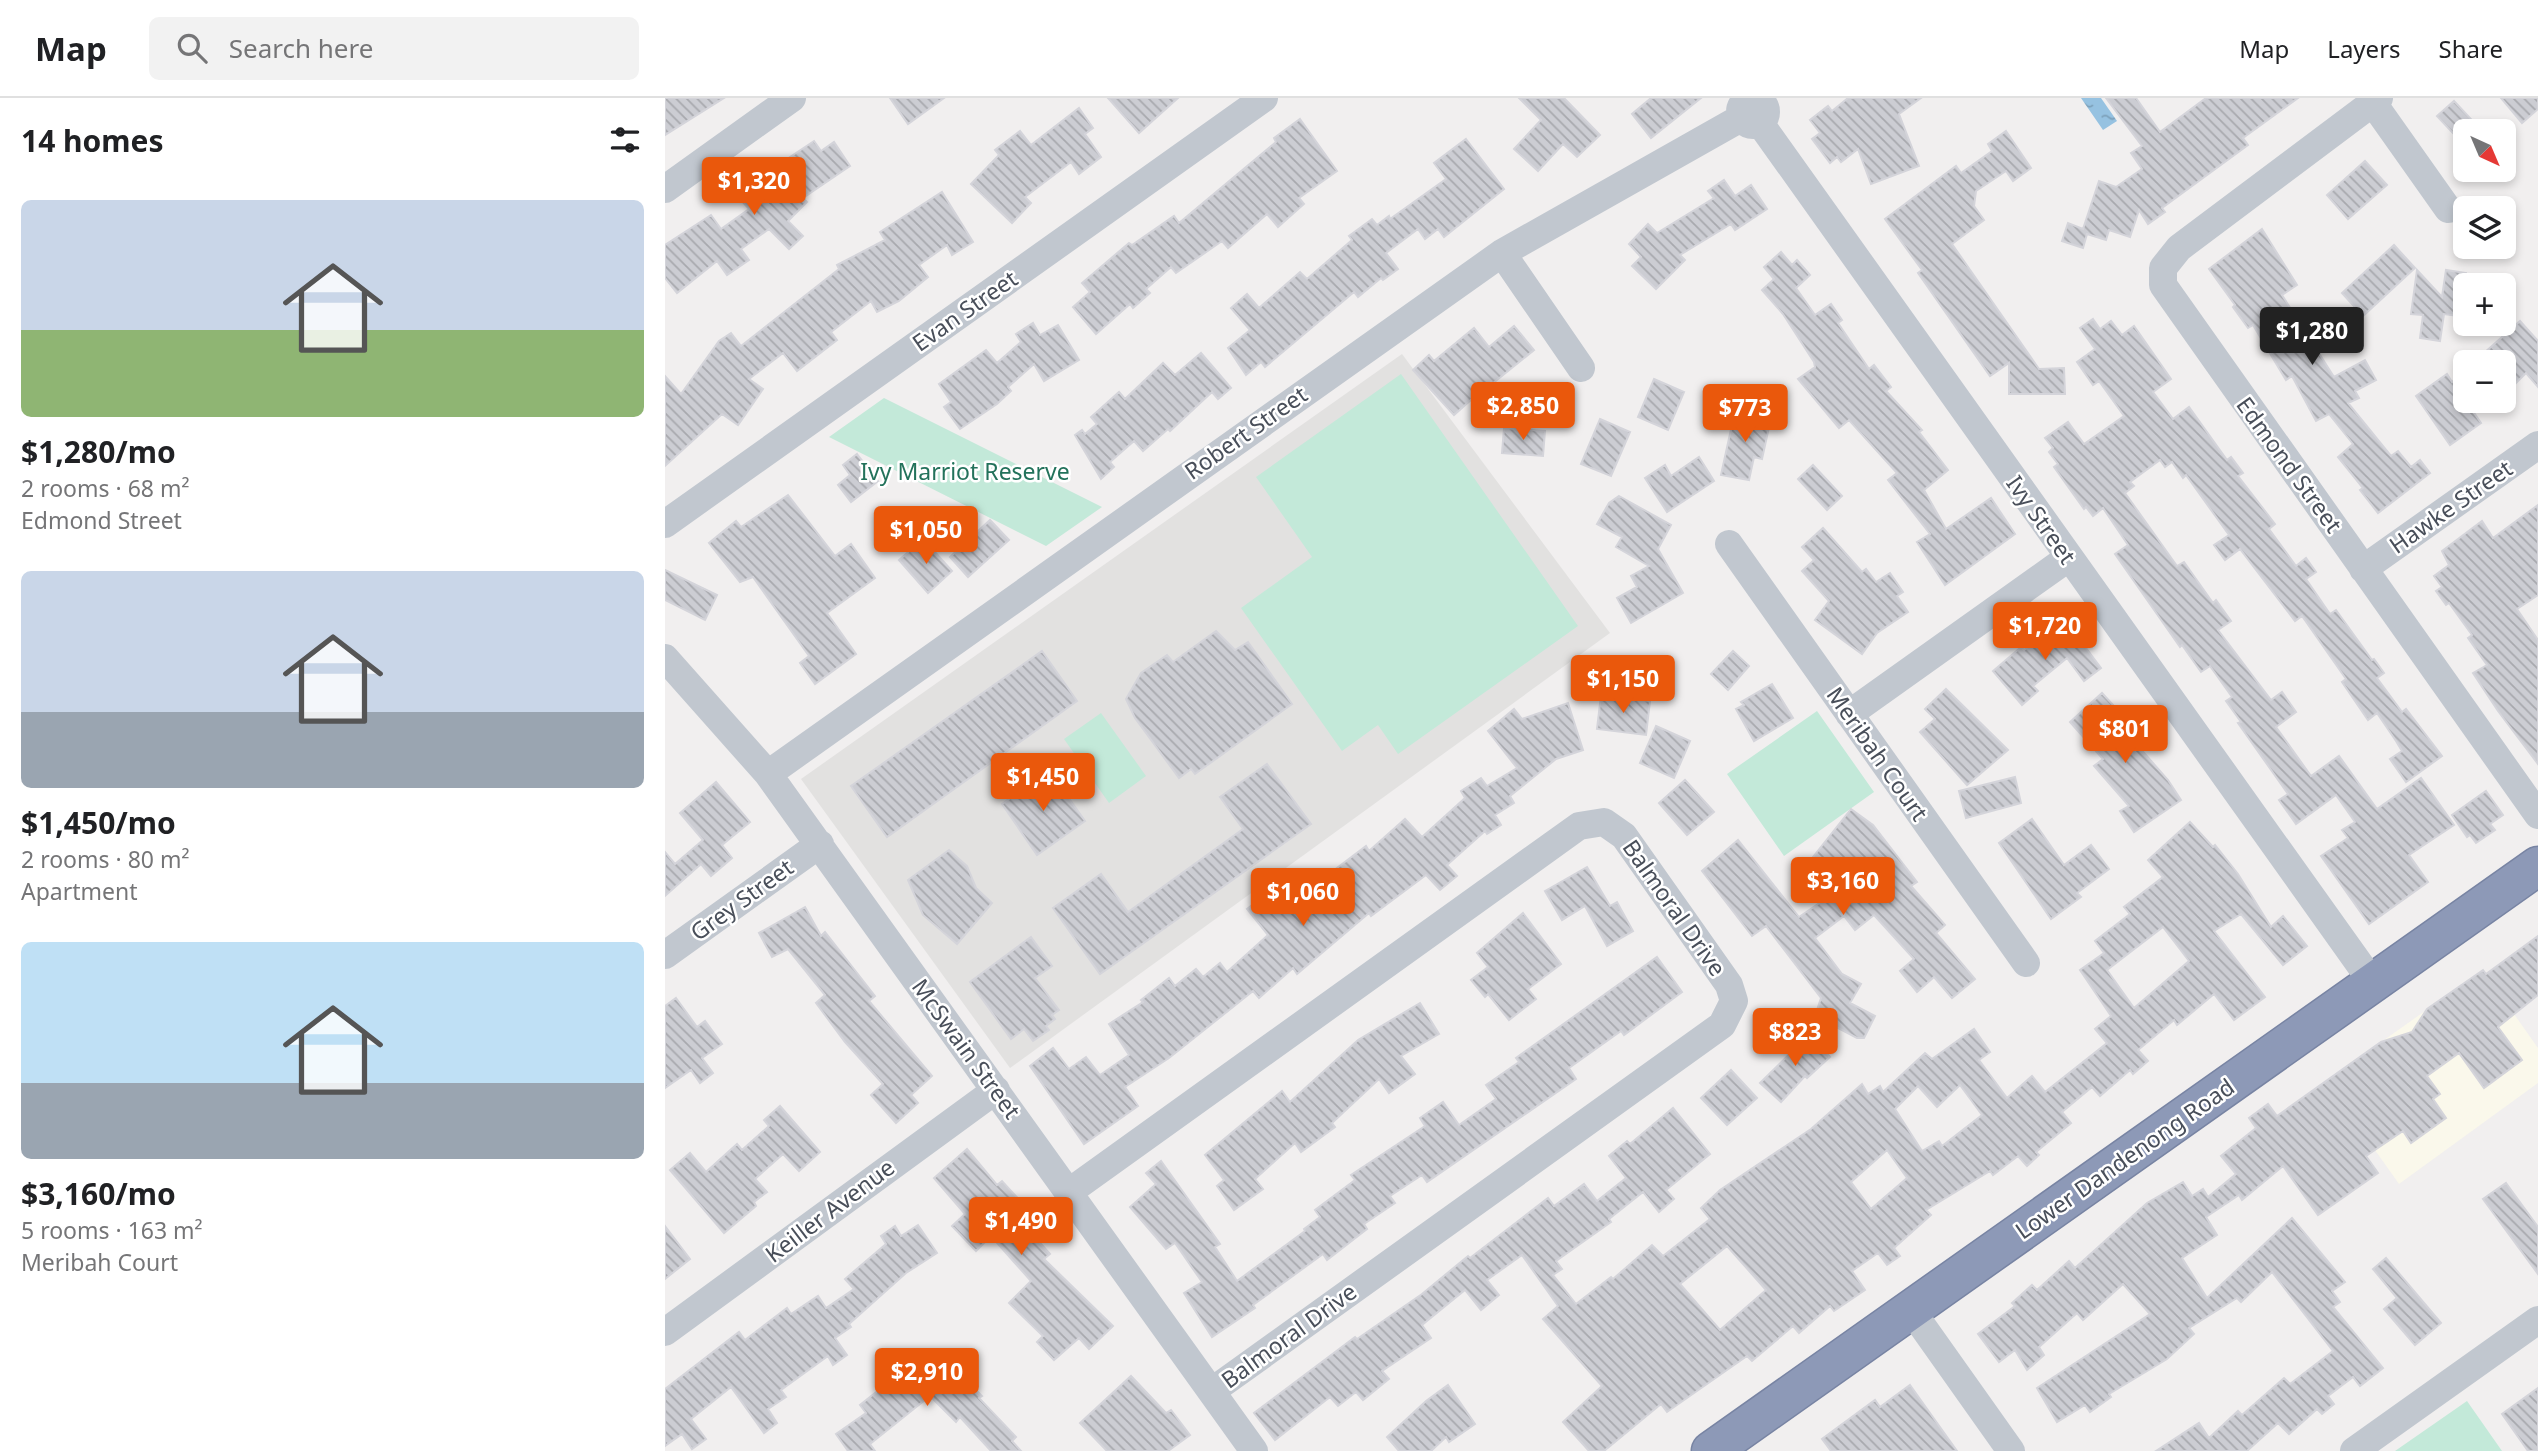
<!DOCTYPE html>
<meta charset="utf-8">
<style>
:root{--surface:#fff;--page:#f2f2f2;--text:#202124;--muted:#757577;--line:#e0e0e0;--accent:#ea580c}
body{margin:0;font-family:"Noto Sans",sans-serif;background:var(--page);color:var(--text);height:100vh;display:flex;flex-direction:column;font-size:26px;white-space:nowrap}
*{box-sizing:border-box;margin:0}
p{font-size:23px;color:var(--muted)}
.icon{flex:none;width:38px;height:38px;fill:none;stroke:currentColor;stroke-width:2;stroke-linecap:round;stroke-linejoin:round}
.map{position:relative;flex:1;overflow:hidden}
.panel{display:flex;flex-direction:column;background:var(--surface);width:665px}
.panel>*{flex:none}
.needle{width:46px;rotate:136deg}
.controls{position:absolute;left:1788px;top:21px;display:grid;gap:14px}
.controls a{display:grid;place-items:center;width:63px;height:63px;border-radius:10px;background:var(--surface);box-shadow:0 4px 10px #0003;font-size:35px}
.price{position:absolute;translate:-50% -60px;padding:0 16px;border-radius:7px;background:var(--accent);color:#fff;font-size:23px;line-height:46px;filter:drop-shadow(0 2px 4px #0008)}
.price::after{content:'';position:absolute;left:50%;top:42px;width:21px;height:16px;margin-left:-10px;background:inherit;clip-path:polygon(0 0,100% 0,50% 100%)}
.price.current{background:#222;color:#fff}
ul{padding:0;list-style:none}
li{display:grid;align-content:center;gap:14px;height:371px;padding:0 21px}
li span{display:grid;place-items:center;height:217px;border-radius:10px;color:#555}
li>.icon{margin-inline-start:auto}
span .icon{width:126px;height:126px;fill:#fffc;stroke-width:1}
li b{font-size:30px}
h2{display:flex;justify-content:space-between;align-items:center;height:84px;padding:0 21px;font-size:30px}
header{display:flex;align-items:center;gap:42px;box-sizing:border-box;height:98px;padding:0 35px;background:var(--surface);border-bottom:2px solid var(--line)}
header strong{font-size:33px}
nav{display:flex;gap:38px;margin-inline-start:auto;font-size:24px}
.search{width:490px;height:63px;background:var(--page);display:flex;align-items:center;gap:18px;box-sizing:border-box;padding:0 24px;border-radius:10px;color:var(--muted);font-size:26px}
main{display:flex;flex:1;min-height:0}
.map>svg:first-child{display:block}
</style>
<header>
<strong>Map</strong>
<div class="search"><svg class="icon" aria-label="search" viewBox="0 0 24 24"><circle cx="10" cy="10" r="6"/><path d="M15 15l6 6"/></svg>Search here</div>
<nav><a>Map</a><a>Layers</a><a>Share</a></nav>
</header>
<main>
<section class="panel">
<h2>14 homes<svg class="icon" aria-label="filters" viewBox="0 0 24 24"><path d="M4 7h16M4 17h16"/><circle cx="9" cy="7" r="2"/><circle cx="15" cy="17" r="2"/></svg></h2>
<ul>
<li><span style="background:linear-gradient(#c9d6e8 60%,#8fb573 0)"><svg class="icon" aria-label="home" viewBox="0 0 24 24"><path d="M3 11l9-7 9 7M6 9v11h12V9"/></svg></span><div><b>$1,280/mo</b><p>2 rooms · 68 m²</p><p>Edmond Street</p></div></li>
<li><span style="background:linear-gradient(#c9d6e8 65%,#9aa5b1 0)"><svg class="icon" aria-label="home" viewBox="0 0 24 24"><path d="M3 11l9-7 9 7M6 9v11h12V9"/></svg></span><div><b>$1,450/mo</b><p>2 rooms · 80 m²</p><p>Apartment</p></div></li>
<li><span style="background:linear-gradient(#bfe0f5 65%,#9aa5b1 0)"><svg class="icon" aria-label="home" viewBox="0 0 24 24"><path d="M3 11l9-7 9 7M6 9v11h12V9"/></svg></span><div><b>$3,160/mo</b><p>5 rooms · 163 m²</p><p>Meribah Court</p></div></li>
</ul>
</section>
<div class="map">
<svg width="1873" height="1353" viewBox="0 0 1873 1353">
<defs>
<pattern id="water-ripples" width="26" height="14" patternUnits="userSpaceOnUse" patternTransform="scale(1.75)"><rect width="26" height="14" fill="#96c2e1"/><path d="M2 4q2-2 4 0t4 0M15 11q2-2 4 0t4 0" fill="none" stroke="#7ca0b9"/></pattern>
<pattern id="building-back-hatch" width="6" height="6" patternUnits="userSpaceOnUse" patternTransform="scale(1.75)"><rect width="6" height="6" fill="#cccdd3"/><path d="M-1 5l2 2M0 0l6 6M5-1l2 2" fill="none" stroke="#a8a9ae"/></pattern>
</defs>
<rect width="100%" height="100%" fill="#f1efef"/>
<path fill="#faf8eb" d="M1818,872L1873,950V985L1734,1086L1661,983Z"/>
<path fill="#e2e1e0" d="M737,256L945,535L345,970L136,681Z"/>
<path fill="#c3e9d9" d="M736,276L913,528L733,656L713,627L677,653L576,510L647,459L591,379Z
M219,300L437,409L381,448L164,339Z
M1152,613L1209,694L1119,758L1062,676Z
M436,615L481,678L444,705L399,641Z
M1802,1303L1837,1353H1730Z"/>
<path fill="url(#water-ripples)" d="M1416,0H1436L1452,23L1438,32Z"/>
<path fill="url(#building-back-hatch)" stroke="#d4d4da" stroke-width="2" fill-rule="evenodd" d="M0,0H59L0,37Z
M225,0H279L243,26Z
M443,0H513L474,35Z
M854,0H899L935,37L912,59L898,46L873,73L849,51L876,22Z
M986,0H1036L986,40L967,16Z
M1183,0H1256L1234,16L1254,68L1206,86L1193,51L1176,64L1172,59L1165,65L1147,41L1155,35L1145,22L1163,8L1167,13Z
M1441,0H1471L1495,34L1541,0H1633L1578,40L1583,47L1497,110L1500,114L1483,126L1474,112L1465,139L1444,132L1441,142L1422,136L1418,150L1397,143L1403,125L1418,131L1434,83L1451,89L1477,71L1466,55L1477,48Z
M1836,0H1873V11L1857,25Z
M1789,3L1817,33H1801V49L1772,18Z
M414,10L428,30L420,36L436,59L414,76L406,64L360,99L366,105L347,125L306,86L334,57L330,52L355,33L366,47Z
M635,21L672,73L634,100L639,106L613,129L602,116L563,150L557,143L511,175L506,169L481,191L485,195L468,210L465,206L431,236L408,209L425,194L417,185L464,145L467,147L509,118L514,125L611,44L609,40Z
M1341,33L1366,70L1348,83L1341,73L1311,93L1309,108L1319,122L1287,146L1374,271L1399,270L1400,296H1344V265L1325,278L1253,175L1257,172L1220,121L1291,68L1296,75L1327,53L1323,46Z
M801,41L839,91L779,139L773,131L760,141L753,131L721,155L733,171L718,182L716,180L693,199L689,194L600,269L596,264L581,277L563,250L585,232L566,210L582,196L594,210L635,174L642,181L687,142L684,138L707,121L712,127L724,118L725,121L781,81L769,65Z
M149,43L156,53L169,44L185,68L138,100L142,104L123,123L138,138L124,151L104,131L76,151L84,162L62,177L52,163L12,195L0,180V147L46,117L56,131L84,111L76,102L107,71Z
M1700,63L1722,87L1683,121L1662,97Z
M1059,82L1070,98L1086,87L1102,111L1070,132L1066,126L1015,157L1020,162L991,191L967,168L976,159L964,146L983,126L992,135L1049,100L1043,93Z
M277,94L308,144L287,157L282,147L254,167L263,179L234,203L212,214L206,203L166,234L172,242L132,273L118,255L84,281L98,291L73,327L57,316L0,368V278L16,296L54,243L66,235L76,248L174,171L172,167L220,142L215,134Z
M1597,131L1632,187L1617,197L1669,279L1700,262L1711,282L1690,293L1694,300L1683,305L1726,358L1733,353L1746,369L1755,362L1765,375L1713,415L1695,392L1698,390L1673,359L1688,346L1664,316L1651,323L1627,278L1621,282L1588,227L1583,230L1568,209L1570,207L1544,171Z
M1729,147L1750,170L1698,218L1677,195Z
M1116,154L1127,167L1132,162L1145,177L1131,190L1150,217L1166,206L1177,222L1173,225L1204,271L1209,267L1226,289L1221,293L1257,332L1254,334L1283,372L1259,392L1281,431L1326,400L1350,436L1280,487L1252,444L1265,436L1223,382L1232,375L1184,322L1174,330L1133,281L1150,269L1149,264L1118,216L1097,192L1109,181L1099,169Z
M1752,172L1777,199L1781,172L1801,175V219L1779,216L1775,243L1755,240L1758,217L1746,216Z
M1428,221L1435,231L1446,223L1457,237L1469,228L1506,281L1488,294L1508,321L1524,309L1562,362L1566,359L1578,375L1573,378L1610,426L1604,431L1631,468L1641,460L1651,474L1641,481L1665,516L1671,512L1707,562L1709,561L1719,575L1712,580L1737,614L1741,611L1777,658L1741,684L1725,661L1737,653L1731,643L1712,615L1703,622L1677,584L1681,581L1637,518L1630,523L1575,451L1560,462L1549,447L1564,437L1521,377L1518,380L1507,364L1500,369L1495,362L1465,384L1469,388L1460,395L1512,468L1519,464L1548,505L1551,502L1566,523L1553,532L1606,602L1617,594L1631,614L1611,629L1646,678L1674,658L1712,711L1756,680L1789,727L1744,757L1763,784L1704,826L1656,758L1683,740L1677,732L1690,724L1671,697L1631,726L1614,702L1623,696L1573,625L1576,624L1561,603L1567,599L1545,568L1536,574L1517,547L1515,549L1450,456L1463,447L1438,410L1428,418L1421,409L1419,411L1389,369L1393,366L1384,354L1388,350L1380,340L1403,324L1419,346L1459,318L1434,283L1428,287L1412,264L1430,251L1415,230Z
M1855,223L1873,243V289L1861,275L1839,297V264H1809Z
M368,225L375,237L393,227L414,262L379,283L369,266L343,289L346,293L332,306L295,331L279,309L286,304L274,286L321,252L332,265L356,244L351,236Z
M849,228L869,252L827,286L826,284L789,317L748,272L764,257L769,263L809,230L824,249Z
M536,255L566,290L553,301L547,294L505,333L503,331L478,353L469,343L445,364L449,369L436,381L410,337L417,332L420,336L432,326L426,319L454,294L460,301L498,265L510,277Z
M1801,270V303L1816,325L1785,347L1751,298L1782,276L1787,284Z
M989,281L1019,294L1003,332L973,319Z
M1070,313L1106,320L1097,361L1089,359L1084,382L1056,377Z
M935,321L965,334L946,378L916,366Z
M839,330L880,333L878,358L837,355Z
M192,356L213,383L186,404L173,387L185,377L178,367Z
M1034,359L1049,383L1002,414L980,380L1000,367L1006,378Z
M1148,367L1177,398L1162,412L1133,381Z
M123,397L170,458L186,446L210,480L162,515L191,556L150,586L135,565L144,558L88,479L75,484L44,445L71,423L76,429Z
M954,398L1006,427L993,451L1018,495L966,525L952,500L972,489L966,478L984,468L951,449L957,439L932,426L944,405Z
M1873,407V497L1852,511L1873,542V666L1833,613L1808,575L1822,567L1803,540L1807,537L1784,505L1781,507L1771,493L1777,489L1769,478L1784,467L1777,453L1817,423L1828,440Z
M325,422L344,442L303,479L285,459Z
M1158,430L1197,474L1201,471L1211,484L1225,475L1238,494L1232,498L1243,514L1212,535L1197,556L1150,522L1164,503L1137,473L1149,462L1137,449Z
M258,441L287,473L263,495L234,462Z
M0,472L52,497L40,522L0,502Z
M1400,522L1436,570L1419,583L1402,560L1368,588L1373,593L1357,607L1328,573L1356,549L1359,552Z
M551,533L570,552L583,544L627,606L530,676L526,671L514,680L470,620L461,601L476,575L502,557L508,564Z
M377,553L412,603L222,739L186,688Z
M1068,553L1084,568L1063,592L1046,576Z
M1107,586L1128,620L1089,643L1071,611L1079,607L1076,604Z
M1281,591L1343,652L1302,687L1255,634L1270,621L1260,611Z
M1437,595L1448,607L1442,613L1503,682L1516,702L1469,734L1455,713L1464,708L1429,668L1438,661L1405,624Z
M936,597L985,603L981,637L932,631Z
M903,605L918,652L891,661L845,698L849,705L830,717L836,727L822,736L820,733L782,767L792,778L775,792L761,777L706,818L704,815L632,876L628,870L594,900L588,893L504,960L460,989L473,1008L419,1046L365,968L388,950L404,971L421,959L435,977L464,957L444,926L478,904L476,902L504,880L510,888L531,871L538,879L555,865L562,874L603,837L582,811L608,791L619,806L655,774L660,779L701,748L704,753L740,721L757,739L800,700L796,693L816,680L822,688L852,670L823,633L849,611L857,621Z
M991,628L1025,643L1009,680L975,665Z
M602,666L646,726L435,876L388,810L436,776L463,814L578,731L555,699Z
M384,672L420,723L372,757L337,706Z
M1350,679L1356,705L1301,720L1294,693Z
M1020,682L1049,714L1022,737L994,705Z
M51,684L85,724L57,747L67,760L46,778L36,766L0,798V754L10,766L38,742L15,715Z
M1821,693L1838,717L1825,726L1830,732L1811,745L1805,737L1802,739L1787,717Z
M1186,711L1208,727L1252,784L1246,788L1280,827L1271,835L1310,881L1287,900L1269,879L1252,894L1235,873L1249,861L1209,817L1190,832L1179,818L1150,840L1177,876L1196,886L1185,905L1210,918L1199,940H1192L1150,918L1156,900L1101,828L1087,838L1037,773L1073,742L1134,819L1182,786L1148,759Z
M1367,721L1399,767L1426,747L1444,771L1412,795L1416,799L1386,821L1334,745Z
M1525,724L1548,749L1550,747L1573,776L1606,829L1618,818L1642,848L1618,867L1576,816L1549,833L1600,899L1569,922L1549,896L1512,927L1509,922L1473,952L1483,963L1468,976L1465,972L1435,998L1427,989L1397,1014L1406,1025L1371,1054L1374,1057L1362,1068L1353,1058L1328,1077L1325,1073L1261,1112L1266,1117L1229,1150L1235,1158L1222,1167L1213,1155L1187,1173L1200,1192L1169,1213L1165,1208L1134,1235L1128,1228L1087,1263L1082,1258L1002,1314L996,1306L939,1353H924L898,1324L937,1288L878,1221L893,1208L857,1157L822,1182L834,1197L816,1212L800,1192L757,1227L766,1240L717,1273L724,1281L698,1302L691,1294L673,1308L665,1299L610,1342L589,1315L690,1239L692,1241L757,1196L803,1158L805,1160L883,1100L889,1108L919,1086L932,1103L961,1080L944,1058L962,1043L965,1046L1008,1010L1045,1056L1001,1092L1009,1101L994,1114L978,1094L944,1121L946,1124L891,1163L897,1171L888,1177L911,1206L946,1179L948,1181L987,1147L998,1158L1045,1121L1036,1110L1055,1092L1146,1031L1197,986L1203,996L1215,988L1218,994L1260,955L1267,961L1309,931L1325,954L1314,962L1342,1000L1367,978L1380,994L1442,945L1430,931L1446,918L1415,872L1439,855L1430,843L1465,816L1459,809L1498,779L1483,762ZM1498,829L1524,863L1469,910L1442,872ZM1295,987L1317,1017L1277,1048L1274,1043L1257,1053L1230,1011L1253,988L1272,1009ZM1222,1052L1242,1080L1206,1111L1186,1084ZM1062,1148L1101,1192L1055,1232L1015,1186Z
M284,752L302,768L311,790L327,805L292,846L258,817L243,782Z
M922,769L945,808L952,804L968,833L942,848L920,808L897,822L880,793Z
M140,809L156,838L160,834L210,898L204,903L267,978L246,997L253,1005L231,1025L206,997L218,986L180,944L151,905L160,897L123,851L107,859L94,835Z
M858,815L896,866L863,891L871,901L844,922L823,896L820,899L806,882L823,869L812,855Z
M1873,838V897L1833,929L1857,962L1819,990L1794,955L1762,978L1775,996L1768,1001L1781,1020L1746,1045L1738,1033L1701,1058L1713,1075L1653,1117L1618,1068L1577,1102L1574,1097L1541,1119L1552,1137L1517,1160L1542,1200L1627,1120L1680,1184L1667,1193L1675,1204L1668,1209L1718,1270L1695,1288L1688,1279L1663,1298L1669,1306L1657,1316L1652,1311L1624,1336L1613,1325L1582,1353H1491L1534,1325L1544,1340L1573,1313L1577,1317L1619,1280L1625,1286L1668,1253L1607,1174L1576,1204L1572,1200L1524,1230L1529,1236L1502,1261L1444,1296L1446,1299L1425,1314L1420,1307L1392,1324L1372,1290L1485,1216L1458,1186L1418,1222L1412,1215L1374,1249L1379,1257L1362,1272L1350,1252L1334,1264L1313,1236L1350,1208L1347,1205L1367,1187L1372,1192L1404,1163L1410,1170L1482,1105L1518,1084L1527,1098L1538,1091L1543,1099L1571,1076L1556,1058L1591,1030L1584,1020L1603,1006L1612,1018L1716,944L1747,934L1762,911L1818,872L1821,876Z
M366,839L387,868L370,880L394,912L387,917L390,921L381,928L384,932L368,943L359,931L346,941L305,884Z
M992,859L1017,894L959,937L956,933L904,970L911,981L762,1084L757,1077L725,1098L730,1105L699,1126L702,1131L662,1162L658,1156L588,1207L590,1210L547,1239L519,1195L537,1184L510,1145L501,1151L465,1109L491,1086L481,1075L496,1063L555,1146L550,1149L572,1183L640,1133L639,1131L655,1119L650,1112L690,1082L686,1077L760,1028L755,1020L778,1004L794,1027L831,1001L821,987L854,964L851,960Z
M11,900L32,929L40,923L57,946L37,960L48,975L35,985L26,972L0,990V908Z
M755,905L774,936L736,958L750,976L724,995L714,981L667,1025L670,1029L636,1054L630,1045L590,1081L598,1091L569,1112L552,1088L559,1082L540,1057L617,993L625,1004L693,942Z
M1145,936L1165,959L1142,980L1140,978L1116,1004L1095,985Z
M1066,972L1092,1000L1062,1027L1036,1000Z
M115,1008L155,1054L134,1073L118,1056L90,1081L102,1094L89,1104L91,1108L59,1135L5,1072L25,1055L41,1074L72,1046L77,1052L104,1028L99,1022Z
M302,1051L332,1087L337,1083L360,1108L350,1117L385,1156L379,1161L448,1228L424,1251L414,1240L389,1262L372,1244L378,1238L344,1205L366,1183L326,1138L311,1153L287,1128L300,1116L269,1080Z
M1841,1085L1873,1129V1176L1818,1101Z
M253,1127L272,1155L241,1175L184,1226L186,1229L170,1240L182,1257L168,1267L163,1258L116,1292L121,1299L103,1311L112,1325L99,1335L66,1289L26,1321L41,1341L27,1351L17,1336L0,1348V1291L74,1234L80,1242L122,1210L126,1216L153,1198L161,1210L189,1191L180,1181L221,1146L216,1138L230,1128L236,1138Z
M0,1128L25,1161L0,1181Z
M1721,1160L1776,1225L1750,1247L1719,1211L1732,1200L1708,1171Z
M267,1255L287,1282L294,1275L317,1298L314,1300L351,1339L347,1343L356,1353H326L295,1319L291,1324L265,1298L205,1346L210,1353H183L171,1336L201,1315L195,1307L220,1287L222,1291Z
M466,1278L501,1315L506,1312L525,1337L503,1353H442L415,1325Z
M783,1287L810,1326L784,1344L781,1339L766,1353H734L722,1339L761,1303Z
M1245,1287L1292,1353H1166L1157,1341L1210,1302L1215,1309Z
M1873,1290V1353H1863L1837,1316Z"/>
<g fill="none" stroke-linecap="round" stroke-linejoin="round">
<defs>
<path id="highway" d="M1046,1353L1873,768"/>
</defs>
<use href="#highway" stroke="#7884a3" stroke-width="41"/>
<path stroke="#c1c7cf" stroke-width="28" d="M1714,0L1514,150L1498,170V187L1873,717
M1075 14a13 13 0 1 1 26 0a13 13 0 1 1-26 0Z
M1708,5L1783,111
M1095,25L1708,885
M0,91L127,0
M837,155L916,270
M0,426L599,0
M1064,446L1361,865
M1698,471L1873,347
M0,560L103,676L589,1353
M1184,616L1403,460
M103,676L837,155L1076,20
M0,857L155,746
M404,1094L914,728L939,724L959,738L1064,887L1069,903L1057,927L547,1293
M1246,1212L1346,1353
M0,1234L331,992
M1689,1353L1873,1222"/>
<use href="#highway" stroke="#8d99b7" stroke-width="38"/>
</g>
<g text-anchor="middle" stroke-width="5" stroke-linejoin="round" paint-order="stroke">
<g font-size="23" fill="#494f5a" stroke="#fff">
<text transform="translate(300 213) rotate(-35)" y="8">Evan Street</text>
<text transform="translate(581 335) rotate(-35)" y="8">Robert Street</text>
<text transform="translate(1624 367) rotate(54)" y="8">Edmond Street</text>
<text transform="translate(1786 409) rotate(-35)" y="8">Hawke Street</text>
<text transform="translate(1376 422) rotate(55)" y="8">Ivy Street</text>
<text transform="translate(1212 656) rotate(55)" y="8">Meribah Court</text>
<text transform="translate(77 802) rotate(-36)" y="8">Grey Street</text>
<text transform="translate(1009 810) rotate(55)" y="8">Balmoral Drive</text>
<text transform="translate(301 951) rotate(54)" y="8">McSwain Street</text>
<text transform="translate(1460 1061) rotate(-35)" y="8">Lower Dandenong Road</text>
<text transform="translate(165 1113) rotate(-37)" y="8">Keiller Avenue</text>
<text transform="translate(624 1238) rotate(-36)" y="8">Balmoral Drive</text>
</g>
<g font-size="23" fill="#23725b" stroke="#fff">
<text x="300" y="382">Ivy Marriot Reserve</text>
</g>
</g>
</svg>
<div class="controls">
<a><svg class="needle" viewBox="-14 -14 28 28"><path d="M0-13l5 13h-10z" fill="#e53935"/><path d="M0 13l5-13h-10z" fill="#757577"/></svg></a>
<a><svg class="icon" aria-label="layers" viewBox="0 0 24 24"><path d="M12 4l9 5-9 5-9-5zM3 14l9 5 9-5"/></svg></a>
<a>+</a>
<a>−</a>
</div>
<b class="price" style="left:89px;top:119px">$1,320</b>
<b class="price current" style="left:1647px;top:269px">$1,280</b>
<b class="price" style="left:858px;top:344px">$2,850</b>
<b class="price" style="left:1080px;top:346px">$773</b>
<b class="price" style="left:261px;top:468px">$1,050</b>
<b class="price" style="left:1380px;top:564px">$1,720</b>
<b class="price" style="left:958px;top:617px">$1,150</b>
<b class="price" style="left:1460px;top:667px">$801</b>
<b class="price" style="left:378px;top:715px">$1,450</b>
<b class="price" style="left:1178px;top:819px">$3,160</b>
<b class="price" style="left:638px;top:830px">$1,060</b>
<b class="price" style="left:1130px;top:970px">$823</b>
<b class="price" style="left:356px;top:1159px">$1,490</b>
<b class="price" style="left:262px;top:1310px">$2,910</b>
</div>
</main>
